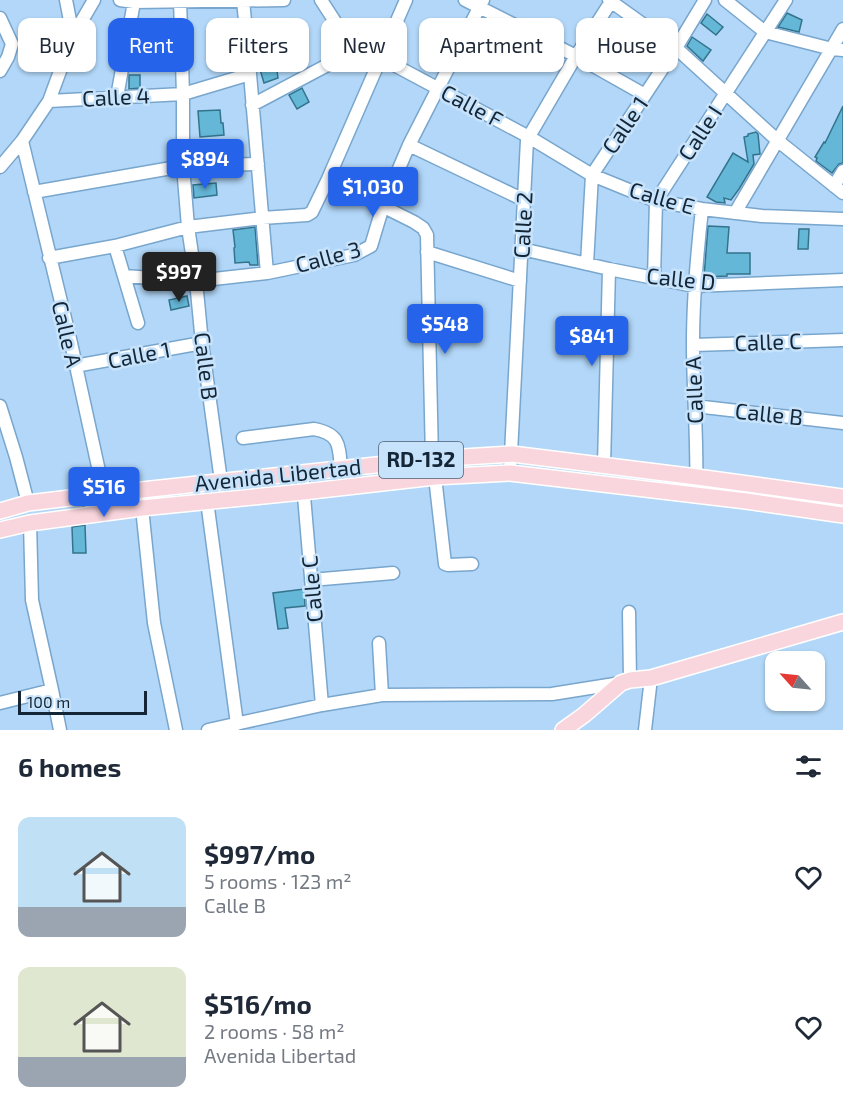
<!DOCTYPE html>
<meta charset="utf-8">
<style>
:root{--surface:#fff;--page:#f2f2f3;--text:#1f2937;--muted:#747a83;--accent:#2563eb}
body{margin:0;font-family:"Exo 2",sans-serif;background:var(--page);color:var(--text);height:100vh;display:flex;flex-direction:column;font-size:22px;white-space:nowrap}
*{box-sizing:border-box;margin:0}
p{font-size:20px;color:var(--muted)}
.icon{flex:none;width:33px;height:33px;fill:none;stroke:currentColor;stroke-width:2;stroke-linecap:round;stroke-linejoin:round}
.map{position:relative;height:730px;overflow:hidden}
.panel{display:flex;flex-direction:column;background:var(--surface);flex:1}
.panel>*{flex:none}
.guide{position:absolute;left:18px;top:18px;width:807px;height:54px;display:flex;gap:12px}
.needle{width:39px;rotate:297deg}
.tools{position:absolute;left:765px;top:651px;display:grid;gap:12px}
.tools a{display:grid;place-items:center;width:60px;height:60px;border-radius:12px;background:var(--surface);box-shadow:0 2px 4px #0004;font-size:30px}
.scale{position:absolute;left:18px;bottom:15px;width:129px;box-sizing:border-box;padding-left:6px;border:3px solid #142635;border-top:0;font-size:16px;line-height:21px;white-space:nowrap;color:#142635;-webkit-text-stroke:4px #c7e3fc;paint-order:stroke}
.price{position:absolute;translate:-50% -51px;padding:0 14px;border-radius:6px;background:var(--accent);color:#fff;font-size:20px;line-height:39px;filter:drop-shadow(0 2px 3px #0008)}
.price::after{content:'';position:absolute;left:50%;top:36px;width:18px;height:14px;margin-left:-9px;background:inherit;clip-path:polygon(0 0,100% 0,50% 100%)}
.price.current{background:#222;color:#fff}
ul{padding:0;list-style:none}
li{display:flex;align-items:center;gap:18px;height:150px;padding:0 18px}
li span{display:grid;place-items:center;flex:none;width:168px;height:120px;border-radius:12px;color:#555}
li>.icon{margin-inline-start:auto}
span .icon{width:72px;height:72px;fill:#fffc;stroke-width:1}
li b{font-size:26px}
h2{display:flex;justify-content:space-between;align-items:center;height:72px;padding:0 18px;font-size:26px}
.pill{padding:0 21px;border-radius:12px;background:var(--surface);box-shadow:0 2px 4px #0004;font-size:21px;line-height:54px}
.pill.current{background:var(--accent);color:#fff}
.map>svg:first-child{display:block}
</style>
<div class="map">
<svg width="843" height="730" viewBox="0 0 843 730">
<rect width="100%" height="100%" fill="#b2d7f8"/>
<path fill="#65b7d7" stroke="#33748c" stroke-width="1.5" d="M787,13L802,20L799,32L778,27Z
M707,14L723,27L716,35L701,23Z
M692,37L711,50L703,61L687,46Z
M281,39L284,48L262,53V40Z
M276,64L278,78L264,83L259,66Z
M129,75H140V88L129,89Z
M302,88L309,102L297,109L289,95Z
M843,106V163L839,164L832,173L816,161L817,158L815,157L824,142L825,143Z
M220,110L221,123H223L224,135L200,137L198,111Z
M756,132L758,134L760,154L753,155L754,164L739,189L731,200L724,198L725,203L716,202L707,197L733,153L748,162L744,137L748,136V134Z
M216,183L217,195L194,198L193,185Z
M708,226L729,227L727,253H750V274H727V276L704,277Z
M255,227L258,265H250L249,262L235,263L234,248L235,247L233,230Z
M799,229H809L808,249H798Z
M187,296L189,306L171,310L169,300Z
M85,525L86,553H73L72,527Z
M304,589L305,606L285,608L288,628L278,629L273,593Z"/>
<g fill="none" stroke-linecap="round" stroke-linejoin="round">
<defs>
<path id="minor" d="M66,0L73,36
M120,0L134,2L284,0
M180,0L183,94V166L188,227L196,281L202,343L221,481
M243,0L250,74L267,273
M321,0L354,51
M465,0L576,56L645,95
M609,0L676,48L777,140L843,193
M725,0L765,32L832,49L843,50
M0,18L12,44L8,57L0,71
M513,24L505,41V47L510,50C520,47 522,39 526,31
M117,97L134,2
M49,101L183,94L250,74
M252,105L354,51L381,58L529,137L592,175L656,201L702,209L762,216L843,219
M22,141L71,343L104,494C99,503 93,510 83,515
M409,145L524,200
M0,167L22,141L49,101L73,36L94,0
M328,179L414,222L423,228L427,235L432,459L435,477L445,564L448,565L472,564
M834,186L843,171
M34,192L183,166L258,164
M735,213L843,29
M115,246L138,323
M522,249L609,269L694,286L843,280
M427,252L520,281
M49,258L115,246L188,227L262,218L307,215L312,212L328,179L406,0
M587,264L592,175L676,48L705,0
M124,276L196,281L267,273L354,255L371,246L383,206L409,145L483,0
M654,278L656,201L786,0
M693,345L843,340
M75,366L202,343
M0,406L16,457L28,503
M695,406L843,423
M243,438L314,429C340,434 339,445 341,469
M604,465L609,269
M302,473L322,705
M510,473L527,140L576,56L612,0
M696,495C698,444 693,394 693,343C693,298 697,254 702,209
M207,501L237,724
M142,508L154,623L176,730
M30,523L32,600L52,690L60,730
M311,580L393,573
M629,612L630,680
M379,643L382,695
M0,703L52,690
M208,730L322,705L382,695L552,694L621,683
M645,730L651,678"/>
<path id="major" d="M0,511L28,503L104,494L432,459L512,454L697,477L843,497
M0,530L30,523L142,508L303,492L435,477L510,473L746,501L843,515
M563,730L584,715L621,683L630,680L651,678L843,622"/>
</defs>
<use href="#minor" stroke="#79a6cd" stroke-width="15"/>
<use href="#major" stroke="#fff" stroke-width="18"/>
<use href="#minor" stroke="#fff" stroke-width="12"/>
<use href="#major" stroke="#f9d6dd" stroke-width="15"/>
</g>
<g text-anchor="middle" stroke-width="5" stroke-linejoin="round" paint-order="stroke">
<rect fill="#c7e3fc" stroke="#4a5f71" stroke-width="1.5" x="379" y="442" width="84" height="36" rx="4.5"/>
<g font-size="21" font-weight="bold" fill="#142635">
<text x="421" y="467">RD-132</text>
</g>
<g font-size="22" fill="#142635" stroke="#c7e3fc">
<text transform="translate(116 97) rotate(-3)" y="8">Calle 4</text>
<text transform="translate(472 106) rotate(28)" y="8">Calle F</text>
<text transform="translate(625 125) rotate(-56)" y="8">Calle 1</text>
<text transform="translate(700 133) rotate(-57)" y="8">Calle I</text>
<text transform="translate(662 198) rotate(16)" y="8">Calle E</text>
<text transform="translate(523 225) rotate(-87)" y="8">Calle 2</text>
<text transform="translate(328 257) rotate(-15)" y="8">Calle 3</text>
<text transform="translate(681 279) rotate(6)" y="8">Calle D</text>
<text transform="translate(67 334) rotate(77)" y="8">Calle A</text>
<text transform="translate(768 342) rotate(-2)" y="8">Calle C</text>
<text transform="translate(139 355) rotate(-11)" y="8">Calle 1</text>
<text transform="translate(206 366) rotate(83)" y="8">Calle B</text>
<text transform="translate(694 390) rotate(-92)" y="8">Calle A</text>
<text transform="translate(769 414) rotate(6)" y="8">Calle B</text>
<text transform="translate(278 475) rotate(-6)" y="8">Avenida Libertad</text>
<text transform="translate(312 589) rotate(-95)" y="8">Calle C</text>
</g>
</g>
</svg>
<div class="tools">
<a><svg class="needle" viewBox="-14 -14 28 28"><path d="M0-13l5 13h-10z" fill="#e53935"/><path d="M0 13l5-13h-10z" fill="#747a83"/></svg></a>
</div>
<div class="scale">100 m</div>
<b class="price" style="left:205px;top:190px">$894</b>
<b class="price" style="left:373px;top:218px">$1,030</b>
<b class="price current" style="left:179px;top:303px">$997</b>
<b class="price" style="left:445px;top:355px">$548</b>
<b class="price" style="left:592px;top:367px">$841</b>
<b class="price" style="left:104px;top:518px">$516</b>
<div class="guide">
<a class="pill">Buy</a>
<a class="pill current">Rent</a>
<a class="pill">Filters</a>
<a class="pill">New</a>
<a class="pill">Apartment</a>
<a class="pill">House</a>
</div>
</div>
<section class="panel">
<h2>6 homes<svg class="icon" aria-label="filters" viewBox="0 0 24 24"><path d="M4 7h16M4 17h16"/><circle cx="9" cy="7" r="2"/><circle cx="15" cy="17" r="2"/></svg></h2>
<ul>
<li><span style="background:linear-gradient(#bfe0f5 75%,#9aa5b1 0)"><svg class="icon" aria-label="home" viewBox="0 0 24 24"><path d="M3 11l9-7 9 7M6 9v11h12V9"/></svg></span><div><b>$997/mo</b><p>5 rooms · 123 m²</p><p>Calle B</p></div><svg class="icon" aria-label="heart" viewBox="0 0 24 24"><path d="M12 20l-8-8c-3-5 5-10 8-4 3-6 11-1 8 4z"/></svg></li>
<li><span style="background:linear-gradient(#dfe7d0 75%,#9aa5b1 0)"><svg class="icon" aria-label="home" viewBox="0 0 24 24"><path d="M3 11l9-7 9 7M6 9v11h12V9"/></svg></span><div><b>$516/mo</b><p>2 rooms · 58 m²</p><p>Avenida Libertad</p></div><svg class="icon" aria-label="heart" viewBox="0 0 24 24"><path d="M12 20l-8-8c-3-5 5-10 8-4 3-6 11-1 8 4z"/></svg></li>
</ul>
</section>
